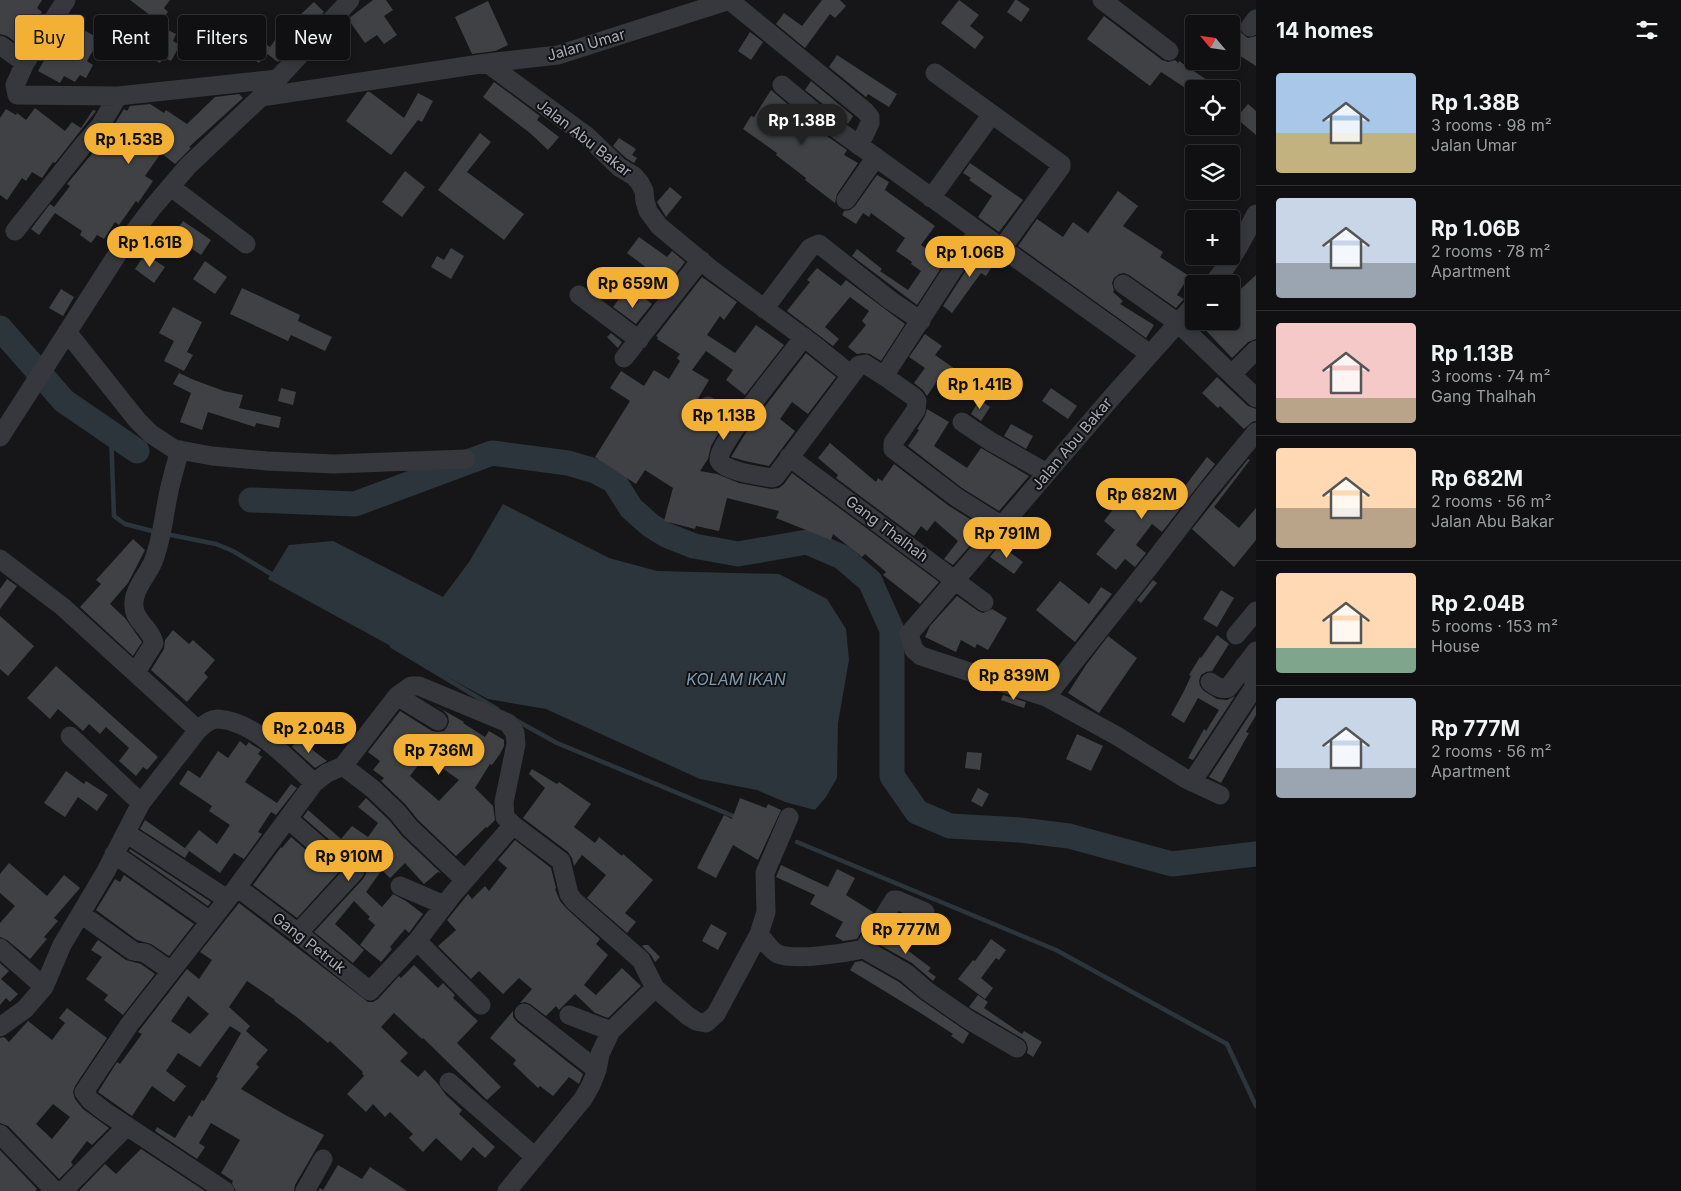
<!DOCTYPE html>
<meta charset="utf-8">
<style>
:root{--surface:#101012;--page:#19191b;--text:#f1f3f6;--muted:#9c9d9f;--line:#303032;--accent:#f2b134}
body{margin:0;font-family:Inter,sans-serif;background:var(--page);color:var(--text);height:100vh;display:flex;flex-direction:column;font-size:19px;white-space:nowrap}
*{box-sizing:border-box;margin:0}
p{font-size:16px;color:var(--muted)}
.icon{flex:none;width:28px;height:28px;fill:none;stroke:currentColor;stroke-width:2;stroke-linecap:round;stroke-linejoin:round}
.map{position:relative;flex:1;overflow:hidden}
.drawer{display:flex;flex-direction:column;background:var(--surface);width:425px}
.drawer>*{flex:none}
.top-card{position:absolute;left:15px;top:15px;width:475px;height:45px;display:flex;gap:10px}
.needle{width:32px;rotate:299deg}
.fabs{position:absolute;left:1185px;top:15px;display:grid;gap:10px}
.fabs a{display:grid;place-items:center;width:55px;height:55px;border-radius:5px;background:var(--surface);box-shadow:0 2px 8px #0003,0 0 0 1px var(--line);font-size:25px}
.price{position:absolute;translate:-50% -42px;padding:0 11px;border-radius:18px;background:var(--accent);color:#111;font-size:16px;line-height:32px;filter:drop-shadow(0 1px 2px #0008)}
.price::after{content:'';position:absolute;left:50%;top:30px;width:15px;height:11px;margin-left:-8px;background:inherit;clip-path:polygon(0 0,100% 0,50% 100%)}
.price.current{background:#222;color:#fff}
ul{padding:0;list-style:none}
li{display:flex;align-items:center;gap:15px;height:125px;padding:0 20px}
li+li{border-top:1px solid var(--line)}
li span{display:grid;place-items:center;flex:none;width:140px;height:100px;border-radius:5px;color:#555}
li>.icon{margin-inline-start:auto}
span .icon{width:60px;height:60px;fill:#fffc;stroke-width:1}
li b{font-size:21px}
h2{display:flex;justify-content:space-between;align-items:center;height:60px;padding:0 20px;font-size:21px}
.pill{padding:0 18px;border-radius:5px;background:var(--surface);box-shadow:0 2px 8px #0003,0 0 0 1px var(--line);font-size:18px;line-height:45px}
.pill.current{background:var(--accent);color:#111}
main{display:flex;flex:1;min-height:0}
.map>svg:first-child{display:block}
</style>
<main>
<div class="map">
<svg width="1256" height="1191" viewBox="0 0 1256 1191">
<rect width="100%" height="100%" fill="#161618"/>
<path fill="#2c353c" d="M503,504L609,558L657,571L779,574L827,599L846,629L849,660L838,723L837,778L826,797L815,810L785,802L757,790L700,779L546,709L488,699L268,579L289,545L333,541L443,597L469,562Z"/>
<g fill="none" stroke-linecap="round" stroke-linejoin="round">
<path stroke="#2c353c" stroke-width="4.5" d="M111,432L114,516L125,524L156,532
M166,534L216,544L233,551L276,577
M392,646L497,709
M512,718L557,743L738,818
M797,842L1056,950L1227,1044L1256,1106"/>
<path stroke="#2c353c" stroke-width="25" d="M0,328L64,401L137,451
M251,500L355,504L492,453L568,463L595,471L614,481L631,508L650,525L666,535L694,546L738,554L807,542L842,557L870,581L892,630V776L917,812L950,826L1020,830L1069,836L1172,864L1256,854"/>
</g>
<path fill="#404145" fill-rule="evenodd" d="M0,0H42L37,8L42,12L35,22L38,23L22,47L7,36L0,34Z
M130,0H170L164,8L168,12L158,25L176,34L173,41L180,45L171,61L164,57L160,63L133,49L151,16Z
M373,0H386L393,10L384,16L397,35L384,44L377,35L365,43L348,19Z
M822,0H840L846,6L835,18L830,14L805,48L776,24L784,13L802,26Z
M959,0L979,15L970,26L984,37L975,49L941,23Z
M1015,0H1017L1030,9L1021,22L1007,12Z
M488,1L508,45L495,51L472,54L455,17Z
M314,2L324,12L310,25L300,15Z
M1104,16L1162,60L1168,62L1175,60L1178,63L1179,61L1207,80L1201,89H1187L1161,72L1150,86L1087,39Z
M71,23L100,39L87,61L93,65L86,78L80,75L75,82L64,76L60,83L38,71L50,50L48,49L56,35L62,39Z
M248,32L270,47L259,63L237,48Z
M750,32L763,42L751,60L738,51Z
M1240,32L1248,38L1256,36V66L1231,50V45Z
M275,40L289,49L278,62L266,53Z
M837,55L897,94L889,107L868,94L866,97L829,67Z
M811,81L853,116L848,124L805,90Z
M494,82L540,116L537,120L559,137L548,150L530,133L483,97Z
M771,90L817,129L847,150L844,155L858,163L837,194L835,203L805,180L806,178L776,155L777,153L743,129L751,116L754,117Z
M367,92H370L404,118L418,93L433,101L422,122L418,120L391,155L346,121Z
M239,94L243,98L189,147L191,148L175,164L161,153L145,176L153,181L138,203L136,201L119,225L115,222L104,239L97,235L91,243L80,235L82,231L55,213L39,235L31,229L50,204L54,207L70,186L67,184L109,133L124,109L127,111L130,106L150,104L164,113L166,110L187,124L215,97Z
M1248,104L1256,111V135L1236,118Z
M35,108L65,131L72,122L81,128L93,110L96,111L55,163L53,162L42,178L32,172L26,181L22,178L7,200L0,195V118L6,109L16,115L17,113L26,120Z
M480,133L491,142L467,172L524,214L504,240L438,190Z
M619,138L636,149L632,155L637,158L634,163L626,158L613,146Z
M970,163L1023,200L999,232L978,217L992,196L969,180L971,178L963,173Z
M405,171L425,187L402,217L382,202Z
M877,175L889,182L885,190L935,226L921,245L945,262L917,305L852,256L857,249L882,269L880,271L908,290L921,271L911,264L912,262L896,251L905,238L871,213L869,217L863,213L856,224L842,215L844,211L850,210L855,206Z
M670,187L682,197L666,217L657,202Z
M1118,191L1138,206L1123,226L1163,252L1160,257L1189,276L1177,295L1184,299L1176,308L1129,275L1124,273L1119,274L1114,278L1112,283L1114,290L1113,292L1123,301L1120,304L1154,325L1146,338L1018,246L1037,219L1063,237L1073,222L1088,233Z
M183,221L211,240L201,255L173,236Z
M639,237L667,257L672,251L685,262L668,284L627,253Z
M981,247L997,259L986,276L981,273L952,313L943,306Z
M451,248L464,256L451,279L431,267L437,256L444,260Z
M145,254L165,267L154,283L135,269Z
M205,261L227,277L215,294L193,279Z
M817,268L841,286L846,280L905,324L881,361L870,354L863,353L857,354L848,347L866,325L862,321L869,311L850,297L825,327L839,339L833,346L787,311L810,282L807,280Z
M1256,275V339L1248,342L1232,358L1197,321H1231V298Z
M702,277L737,302L724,320L720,316L707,335L735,353L756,325L784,345L745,395L726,380L733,370L706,351L692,370L709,380L696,402L698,411L721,429L711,446L708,459L700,471L717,474L739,483L771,489L779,488L784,484L792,473L939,582L920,604L883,575L886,572L865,554L862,557L833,534L831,540L776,518L779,511L727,498L719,531L696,526L695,529L664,521L673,488L645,470L636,484L595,457L630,401L610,388L621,371L644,386L654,370L669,379L680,361L677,358L680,354L657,339L658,337L656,336Z
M242,288L300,315L298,321L332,337L325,351L291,335L288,341L230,314Z
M61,289L74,297L63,316L49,308Z
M621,296L635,306L642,296L652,304L636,324L613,307Z
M173,307L202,322L187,352L193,355L184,371L164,361L174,341L159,333Z
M611,333L622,342L618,348L607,337Z
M925,334L942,346L935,355L971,380L961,394L939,378L927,396L923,390L914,383L925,368L909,357Z
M806,353L836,377L808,414L792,402L780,419L795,431L769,466L745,461L731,457L750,426Z
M179,373L194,380L224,391L243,395L239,408L281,417L279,428L256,423L255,427L208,412L202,430L180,422L191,393L173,384Z
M1217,377L1248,406L1256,409V421L1252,422L1244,429L1220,406L1218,408L1202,393Z
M281,388L296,392L293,405L278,401Z
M1051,388L1077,406L1068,419L1042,401Z
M979,400L990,407L981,421L971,414Z
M927,409L949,422L934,446L967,468L981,448L1029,476L999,511L962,488L908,446L919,430L917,429L925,416Z
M1011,424L1033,436L1026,449L1004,436Z
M830,443L876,482L878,478L882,481L894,464L949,506L983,527L981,530L983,531L953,565L944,559L958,541L935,521L927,531L921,526L914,536L836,478L838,475L818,458Z
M1207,457L1215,464L1162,532L1152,524L1136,545L1146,553L1135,567L1125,559L1116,570L1096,554L1115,530L1104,521L1132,485L1166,511Z
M1248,459L1250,460L1214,507L1239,528L1256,508V540L1234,567L1192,529Z
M133,539L145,550L128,583L110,604L125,618L142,642L133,656L80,607L101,584L96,580Z
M1000,545L1023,562L1014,574L990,557Z
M7,579L17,586L0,609V589Z
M1153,580L1157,583L1141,603L1137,600Z
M1060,581L1089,604L1101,587L1112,594L1075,642L1036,610Z
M1221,590L1234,598L1217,627L1203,619Z
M957,596L978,611L983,613L992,609L1007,618L988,650L977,644L975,648L961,640L956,652L925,637L930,626Z
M0,616L34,646L8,676L0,669Z
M173,630L189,644L193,640L215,660L204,673L208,677L187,702L151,670L164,649L165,640Z
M1217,635L1229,644L1212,671L1206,672L1201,675L1199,681L1200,686L1204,691L1217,699L1227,700L1235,696L1193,760L1188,758L1204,729L1206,731L1219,710L1198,698L1184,723L1171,715L1184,691L1191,676L1189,675L1200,657L1201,658Z
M1108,636L1137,658L1099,713L1068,693L1086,665Z
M1045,659L1056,666L1047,678L1036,671Z
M56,666L158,757L147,770L143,767L136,776L119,761L129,748L106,727L100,734L89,724L83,731L58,709L50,719L27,698Z
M1003,695L1026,702L1024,708L1001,700Z
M429,702L464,722L463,723L485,737L489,731L504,740V746L500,754L492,765L490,764L475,788L493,806L495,820L487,828L486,827L456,856L418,820L405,804L381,781L384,778L373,770L380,761L368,752L400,711L432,731L438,732L444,731L447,727L449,722L448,716L444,711ZM425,756L459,780L439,801L410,776Z
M1256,705V715L1246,732L1249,733L1221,783L1209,777Z
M1077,734L1103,746L1091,771L1066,759Z
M298,739L327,761L315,768L292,747Z
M240,741L246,746L249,742L251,744L261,750L258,754L262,757L245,782L277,803L291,784L297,788L276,815L271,812L258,832L262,834L244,859L234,853L220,873L185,848L199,830L217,844L230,825L209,811L212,806L179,784L188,770L200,778L218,751L228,758Z
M967,752L982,753L980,770L965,768Z
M532,769L557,784L559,782L591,804L574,827L595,843L599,837L622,856L623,854L653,880L625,913L636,922L627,933L587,898L606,875L582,855L574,866L572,858L568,852L523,818L545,788L529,774Z
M66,771L84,784L86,781L108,795L97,811L78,797L65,817L44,803Z
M978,788L989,794L982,807L971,801Z
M366,798L389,820L402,836L441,873L438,872L424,884L405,863L390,878L382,870L366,892L382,907L393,894L406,901L423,914L409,933L405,929L390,947L392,949L381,962L360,945L375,925L368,919L370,917L354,901L335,924L364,950L353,963L314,932L363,879L366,874V868L362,862L358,860H352L347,863L297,918L253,885L281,847L282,848L291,837L319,861L324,863H329L335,859L337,854V849L334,844L303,817L308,810L341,839L352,826L368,837L378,823L358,807Z
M740,798L766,808L768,804L781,810L758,860L733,845L716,878L697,868L724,815L732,819Z
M145,820L189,851L185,858L140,829Z
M515,840L551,868L556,888L555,889L560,901L567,909L600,939L596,944L608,955L584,985L596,995L622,968L641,986L608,1018L595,1013L575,994L559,1010L556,1006L546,1016L530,1004L525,1002L520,1003L532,989L519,978L503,994L479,971L471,979L438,946L456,930L447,920L468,894L472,899L485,886L489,891L507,868L498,860Z
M130,849L211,902L208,906L129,851Z
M9,863L47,896L64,875L80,888L54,918L58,921L44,937L47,939L30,959L7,940L0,937V923L15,906L0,893V874Z
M781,865L828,887L837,869L855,878L846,895L873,912L857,939L843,941L835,936L843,922L810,904L815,895L776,877Z
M124,875L194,924L169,956L151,944L137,940L96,910L115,879L120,882Z
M239,903L368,1002H373L378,999L399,976L401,978L414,965L438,988L443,983L455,995L453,998L478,1021L457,1043L501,1087L487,1100L423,1038L422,1039L394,1013L381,1027L408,1053L400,1061L418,1077L425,1070L438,1084L446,1095L462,1110L459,1114L495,1147L485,1158L473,1147L461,1161L436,1138L423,1152L409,1138L413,1134L390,1112L385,1117L373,1104L366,1112L347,1094L364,1076L362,1073L363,1072L330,1041L328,1043L298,1018L274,1001L275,1000L247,981L229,1007L250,1026L246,1031L268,1050L256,1064L259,1067L241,1089L287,1116L324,1135L295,1185L294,1191H236L232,1183L233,1181L221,1173L240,1140L211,1123L199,1143L205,1147L197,1159L155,1131L157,1127L175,1138L189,1115L192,1117L202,1100L204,1101L218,1078L216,1077L241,1033L230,1026L200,1067L178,1053L166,1071L186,1086L174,1102L152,1086L132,1116L98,1092L117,1062L120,1064L142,1034L138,1032L187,969L199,979L212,960L200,952ZM188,996L209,1014L190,1034L171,1021Z
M711,924L727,933L718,950L702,941Z
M887,933L907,948L906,949L931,968L928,971L936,977L933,981L912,963L880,945Z
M991,939L1006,950L999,960L996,958L981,978L993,988L985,999L958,979L973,960L975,961Z
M98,940L126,960L141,964L155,974L123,1015L104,1000L108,995L86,979L102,957L91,950Z
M644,945H648L660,957L655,962L651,955L642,946Z
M862,961L899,982L921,1000L969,1033L963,1044L951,1036L953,1034L922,1014L850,970L855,962Z
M0,963L9,971L1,979L18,994L10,1002L6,998L0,1005Z
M978,995L988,1002L984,1008L1022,1034L1024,1031L1042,1042L1033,1057L1027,1053L1028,1048L1026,1042L1023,1039L969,1007Z
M67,1008L107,1038L75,1086L73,1092L75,1099L83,1109L109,1128L92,1145L87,1141L71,1162L73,1165L59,1179L8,1126L0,1123V1038L4,1037L9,1042L28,1021L52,1040L65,1023L59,1018ZM53,1104L70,1117L52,1139L36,1124Z
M513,1011V1017L517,1022L583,1074L579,1084L569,1077L553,1096L540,1086L538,1088L513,1064L516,1060L490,1038Z
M141,1149L205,1191H79L105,1164L116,1174Z
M0,1150L37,1189L35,1191H0Z
M338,1165L362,1179L370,1167L407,1191H318L320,1188L323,1190Z"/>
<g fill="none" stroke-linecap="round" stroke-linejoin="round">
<path stroke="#37383d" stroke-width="19" d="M66,0L25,63L15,85L17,95L118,96L277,79
M729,0L865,111L870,117V123L859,146
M1102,0L1169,51
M1250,27L1256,19
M0,45L25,63
M487,63L588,137L619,167L634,176L640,183L644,191L645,201L648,211L659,226L712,270L814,345L851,375
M935,73L1061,164V167L1002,248
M782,85L824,120L978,231L884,376L865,364L859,365L775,477L772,478C761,476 722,471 719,460C715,447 792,353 804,337
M261,97L487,63L558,55L730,0
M171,187L246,244
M931,198L992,114
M846,200L876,157
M15,231L85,143L100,126L118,96
M978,231L1150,354
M1213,284C1231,262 1243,239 1256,214
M579,295L639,340
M1194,305L1178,323L1256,398
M764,309L810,248L819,244L890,300L921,321
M67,332L137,420L151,434L174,449L212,456L267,461L334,464L466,459
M624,358L701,260
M1232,374L1256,350
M884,376L914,397L917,401L916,410L893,443V449L956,497L1002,526
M708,406L737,426
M962,422L990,441L1047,473
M0,437L120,250L153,207L188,166L261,97L350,0
M789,457L984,602
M0,559L63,607L198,730L141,803L106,871L62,945L44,987L25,1009L0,1027
M1236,635L1256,611
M136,672L154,643C151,628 135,622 134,607C132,591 147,576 153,562C162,540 164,514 169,491C172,477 176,464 180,450
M1210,682C1216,686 1221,690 1228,688L1256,651
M397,696L438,721
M1046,697L921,656L914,650L909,634L1112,397L1178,323L1123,284
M198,730C203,725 210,719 218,719C254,721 289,760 314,783L327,773L343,766L397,696L411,686H419L508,723L515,733L516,744L504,802L505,817L513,825
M70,736L141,803
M343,766L373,789L397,812L410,828L465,880
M1192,782L1253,689C1256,677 1254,673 1244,666
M1220,795L1186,779L1117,736L1046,697L1154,561L1205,494L1256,432
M288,819L326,852
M126,833L227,899
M114,854L210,921
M400,886L444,905
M237,887L314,783
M81,914L133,951L145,953L171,971
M298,933L355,871
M759,934C764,940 771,951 778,954C795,961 845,953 864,949L894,900H897L925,912
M417,941L481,1005
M0,948L44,987
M864,949L906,973L927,991L969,1020L1017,1048
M524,1013L597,1070
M569,1015L611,1031
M449,1082L535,1157
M0,1134L55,1191
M63,1191L126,1127
M225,1191L104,1111L90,1100L84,1092L129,1025L237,887L298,933L370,991L417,941L453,894L513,825L561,861L569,894L574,901L641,960L655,988
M305,1191L323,1159
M507,1191L583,1099L591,1085L597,1070L600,1054L611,1031L655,988L688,1016L696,1021L706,1023L716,1014L759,934L766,912L765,873L789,817"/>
</g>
<g text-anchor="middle" stroke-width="4" stroke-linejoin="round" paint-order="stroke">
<g font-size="15" fill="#a8adb8" stroke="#111113">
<text transform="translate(586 45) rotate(-16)" y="5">Jalan Umar</text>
<text transform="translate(584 138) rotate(38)" y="5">Jalan Abu Bakar</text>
<text transform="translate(1072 444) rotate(-50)" y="5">Jalan Abu Bakar</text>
<text transform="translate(887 529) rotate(37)" y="5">Gang Thalhah</text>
<text transform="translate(309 943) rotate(38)" y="5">Gang Petruk</text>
</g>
<g font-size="16" font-style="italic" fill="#7f9bb3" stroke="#111113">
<text x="736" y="685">KOLAM IKAN</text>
</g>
</g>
</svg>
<div class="fabs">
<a><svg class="needle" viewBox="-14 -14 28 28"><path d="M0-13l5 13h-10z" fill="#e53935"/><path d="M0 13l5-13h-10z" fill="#9c9d9f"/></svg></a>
<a><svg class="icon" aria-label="locate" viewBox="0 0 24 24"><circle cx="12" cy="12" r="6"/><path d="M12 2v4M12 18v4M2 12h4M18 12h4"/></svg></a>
<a><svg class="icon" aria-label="layers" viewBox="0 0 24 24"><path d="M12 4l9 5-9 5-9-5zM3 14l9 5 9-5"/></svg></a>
<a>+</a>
<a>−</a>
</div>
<b class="price current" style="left:802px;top:146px">Rp 1.38B</b>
<b class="price" style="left:129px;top:165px">Rp 1.53B</b>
<b class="price" style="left:150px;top:268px">Rp 1.61B</b>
<b class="price" style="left:970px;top:278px">Rp 1.06B</b>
<b class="price" style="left:633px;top:309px">Rp 659M</b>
<b class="price" style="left:980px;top:410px">Rp 1.41B</b>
<b class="price" style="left:724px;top:441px">Rp 1.13B</b>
<b class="price" style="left:1142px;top:520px">Rp 682M</b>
<b class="price" style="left:1007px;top:559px">Rp 791M</b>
<b class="price" style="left:1014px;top:701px">Rp 839M</b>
<b class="price" style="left:309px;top:754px">Rp 2.04B</b>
<b class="price" style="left:439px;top:776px">Rp 736M</b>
<b class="price" style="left:349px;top:882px">Rp 910M</b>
<b class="price" style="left:906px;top:955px">Rp 777M</b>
<div class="top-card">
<a class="pill current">Buy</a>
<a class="pill">Rent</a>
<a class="pill">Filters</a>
<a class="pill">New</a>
</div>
</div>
<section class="drawer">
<h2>14 homes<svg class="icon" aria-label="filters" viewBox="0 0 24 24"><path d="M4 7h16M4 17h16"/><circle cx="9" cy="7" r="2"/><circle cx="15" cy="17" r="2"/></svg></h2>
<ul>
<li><span style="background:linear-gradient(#a9c7e8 60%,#c2b280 0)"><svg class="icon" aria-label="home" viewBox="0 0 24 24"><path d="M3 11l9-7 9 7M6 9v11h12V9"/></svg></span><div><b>Rp 1.38B</b><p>3 rooms · 98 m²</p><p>Jalan Umar</p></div></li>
<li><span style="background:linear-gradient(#c9d6e8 65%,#9aa5b1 0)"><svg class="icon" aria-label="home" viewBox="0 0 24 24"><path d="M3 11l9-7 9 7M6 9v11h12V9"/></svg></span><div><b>Rp 1.06B</b><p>2 rooms · 78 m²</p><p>Apartment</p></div></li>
<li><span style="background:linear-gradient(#f6c9c9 75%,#b9a48a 0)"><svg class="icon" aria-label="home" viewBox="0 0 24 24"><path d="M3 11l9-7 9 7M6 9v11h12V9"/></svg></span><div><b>Rp 1.13B</b><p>3 rooms · 74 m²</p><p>Gang Thalhah</p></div></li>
<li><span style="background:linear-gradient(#ffd9b3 60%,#b9a48a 0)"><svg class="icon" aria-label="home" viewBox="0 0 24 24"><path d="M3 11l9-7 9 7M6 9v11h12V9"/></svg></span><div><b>Rp 682M</b><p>2 rooms · 56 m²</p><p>Jalan Abu Bakar</p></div></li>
<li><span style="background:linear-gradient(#ffd9b3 75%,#7fa58c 0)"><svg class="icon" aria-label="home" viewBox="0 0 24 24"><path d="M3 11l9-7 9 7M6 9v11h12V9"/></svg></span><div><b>Rp 2.04B</b><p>5 rooms · 153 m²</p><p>House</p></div></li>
<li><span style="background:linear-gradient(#c9d6e8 70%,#9aa5b1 0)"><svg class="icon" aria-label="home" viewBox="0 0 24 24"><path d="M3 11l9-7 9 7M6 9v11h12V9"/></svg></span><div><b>Rp 777M</b><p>2 rooms · 56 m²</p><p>Apartment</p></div></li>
</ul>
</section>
</main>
